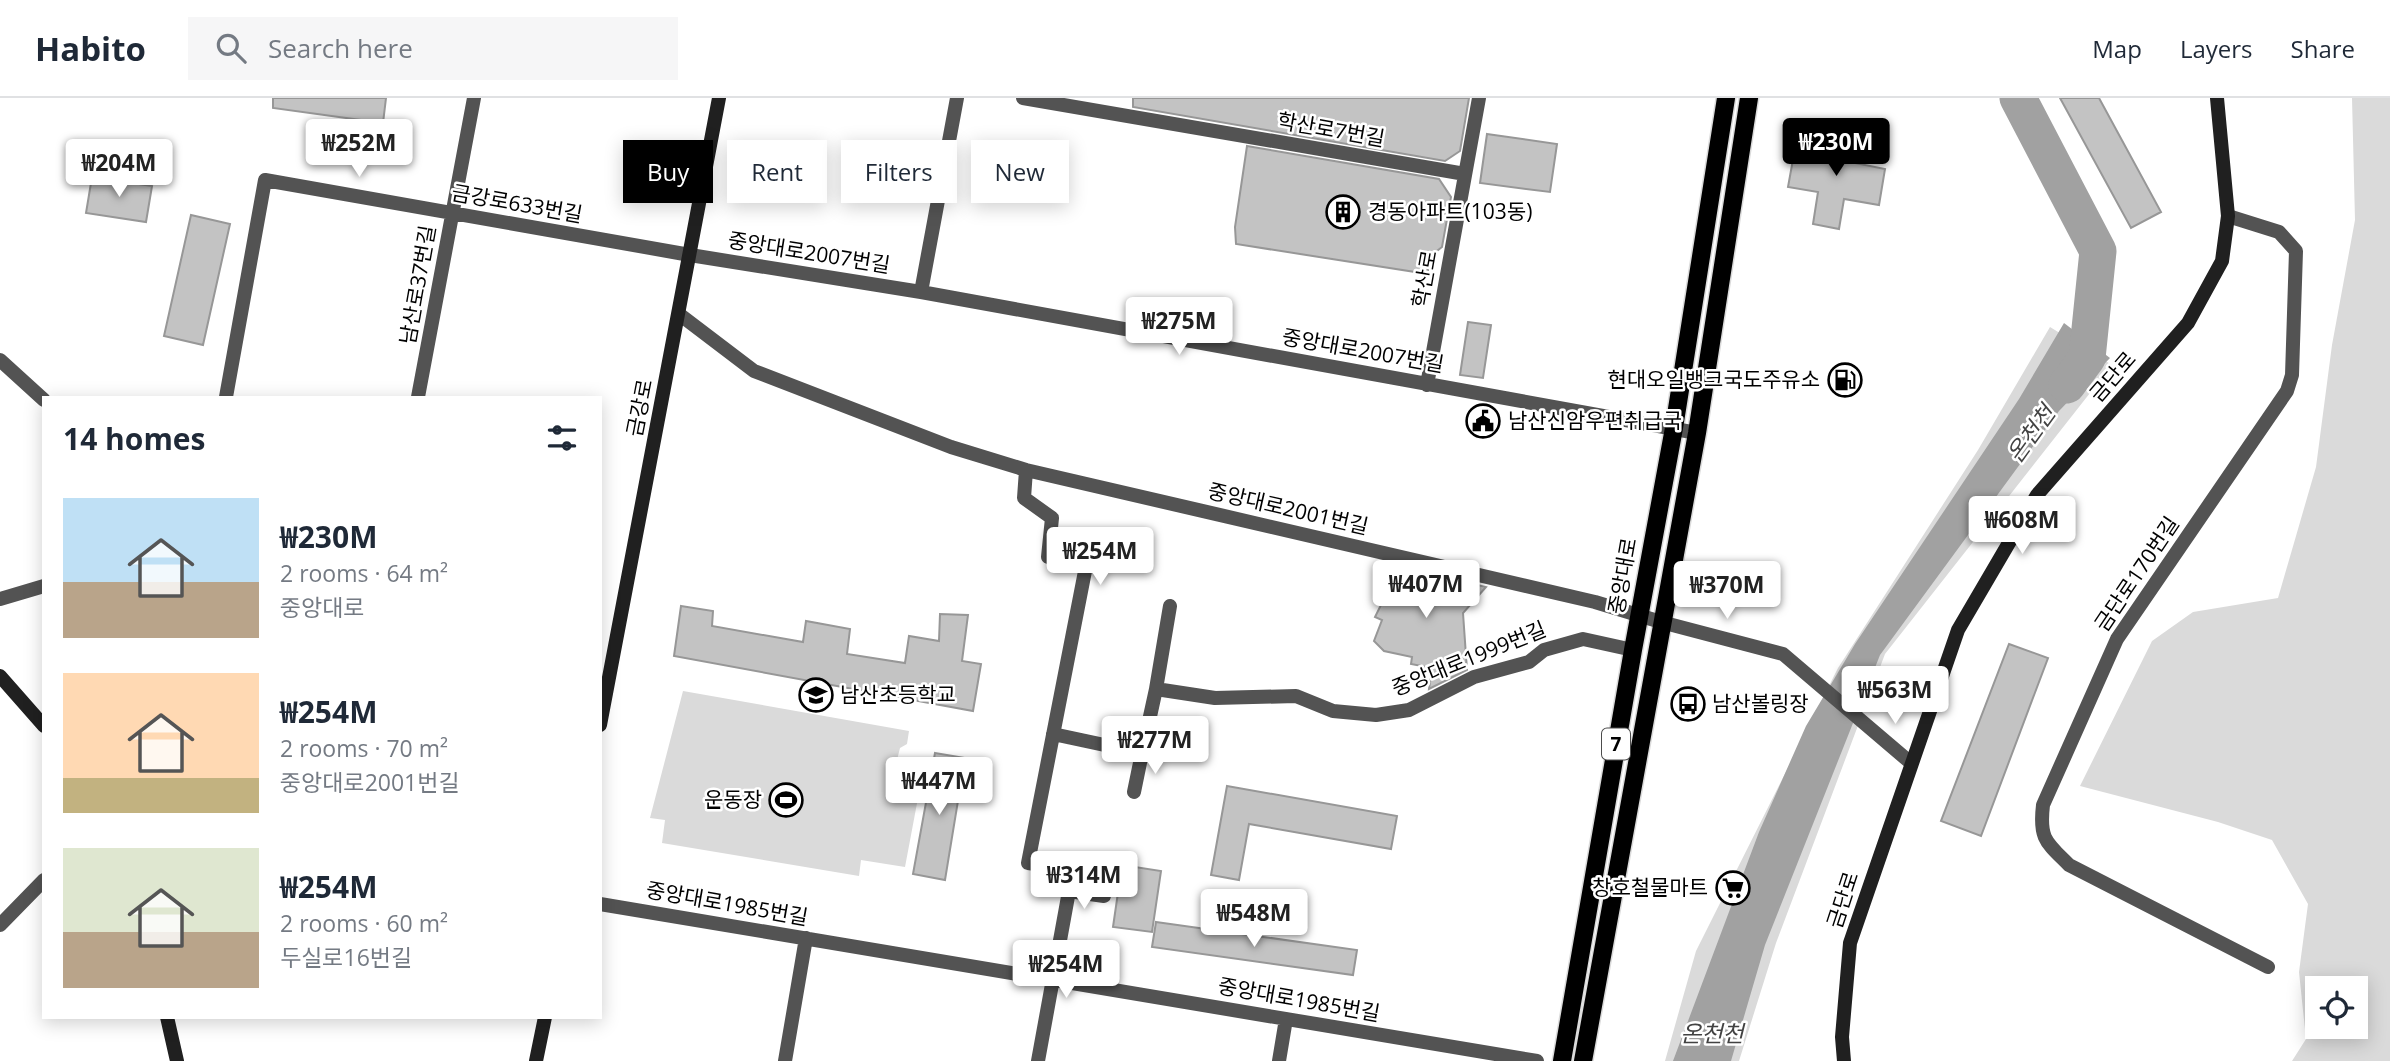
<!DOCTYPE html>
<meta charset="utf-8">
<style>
:root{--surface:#fff;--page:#f6f6f7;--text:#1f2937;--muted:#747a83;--line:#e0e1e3;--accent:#000}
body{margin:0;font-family:"Open Sans","Noto Sans KR",sans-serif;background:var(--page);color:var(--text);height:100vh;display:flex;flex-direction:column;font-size:26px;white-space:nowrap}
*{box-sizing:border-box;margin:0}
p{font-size:23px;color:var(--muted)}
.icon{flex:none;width:38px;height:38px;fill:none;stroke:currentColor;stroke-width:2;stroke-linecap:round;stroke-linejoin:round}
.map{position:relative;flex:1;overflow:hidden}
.panel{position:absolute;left:42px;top:298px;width:560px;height:623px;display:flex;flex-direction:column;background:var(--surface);border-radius:0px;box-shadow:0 4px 18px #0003}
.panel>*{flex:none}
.guide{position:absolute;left:623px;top:42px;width:665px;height:63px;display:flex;gap:14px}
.controls{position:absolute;left:2305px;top:878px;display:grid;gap:14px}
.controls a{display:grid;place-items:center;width:63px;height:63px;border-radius:0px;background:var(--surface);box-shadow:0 4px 18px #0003;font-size:35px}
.price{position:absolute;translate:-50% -60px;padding:0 16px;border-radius:7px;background:#fff;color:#222;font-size:23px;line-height:46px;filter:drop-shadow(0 2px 4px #0008)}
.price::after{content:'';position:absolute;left:50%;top:42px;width:21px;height:16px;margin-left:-10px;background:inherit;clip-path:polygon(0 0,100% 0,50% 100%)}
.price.on{background:var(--accent);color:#fff}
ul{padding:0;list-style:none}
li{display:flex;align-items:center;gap:21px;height:175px;padding:0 21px}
li span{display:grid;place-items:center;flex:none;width:196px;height:140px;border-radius:0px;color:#555}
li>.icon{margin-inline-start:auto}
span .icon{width:84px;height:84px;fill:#fffc;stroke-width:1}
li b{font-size:30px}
h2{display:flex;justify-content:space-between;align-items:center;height:84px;padding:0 21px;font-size:30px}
.pill{padding:0 24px;border-radius:0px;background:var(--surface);box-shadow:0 4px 18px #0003;font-size:24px;line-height:63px}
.pill.on{background:var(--accent);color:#fff}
header{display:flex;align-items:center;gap:42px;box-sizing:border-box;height:98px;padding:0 35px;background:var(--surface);border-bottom:2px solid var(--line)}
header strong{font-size:33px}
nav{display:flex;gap:38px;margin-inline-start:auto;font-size:24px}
.search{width:490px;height:63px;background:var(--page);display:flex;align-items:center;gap:18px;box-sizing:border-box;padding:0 24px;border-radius:0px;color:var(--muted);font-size:26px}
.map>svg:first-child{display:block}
</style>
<header>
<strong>Habito</strong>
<div class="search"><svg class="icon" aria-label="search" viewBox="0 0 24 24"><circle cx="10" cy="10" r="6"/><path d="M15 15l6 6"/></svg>Search here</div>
<nav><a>Map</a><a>Layers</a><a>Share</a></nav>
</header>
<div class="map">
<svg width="2390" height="963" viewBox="0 0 2390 963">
<rect width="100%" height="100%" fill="#fff"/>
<path fill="#dadada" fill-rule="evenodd" d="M2352,0H2390V963H2292L2306,941L2299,874L2308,806L2272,742L2218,724L2080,688L2152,543L2193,514L2278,500L2316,369L2332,247L2355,122ZM2317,891H2356V929H2317Z
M2050,229L2112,267L1885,556L1776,845L1739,963H1665L1696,853L1838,570L1978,352Z
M683,593L909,633L907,646L900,650L896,666L903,679L921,684L905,769L861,762L859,778L662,745L665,722L650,720Z"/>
<path fill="#a1a1a1" d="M2064,225L2110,260L2059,313L1880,557L1765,847L1731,963H1673L1759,734L1806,628L1855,546L2019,301Z"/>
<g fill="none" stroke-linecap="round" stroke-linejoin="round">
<path stroke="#a1a1a1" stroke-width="37" d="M2018,0L2098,153L2087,260L2067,287"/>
</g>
<path fill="#c3c3c3" stroke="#979797" stroke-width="2" d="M273,0H386L383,25L273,10Z
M1133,0H1469L1460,53L1445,63L1133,9Z
M2060,0H2099L2161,114L2131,130Z
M1829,27L1856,32L1850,64L1885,71L1879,107L1844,101L1839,131L1813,126L1818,94L1788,89L1794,56L1823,61Z
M1487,36L1557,46L1550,94L1480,85Z
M1247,48L1439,81L1451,99L1442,149L1428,160V176L1236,146L1235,129Z
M92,79L152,88L146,124L86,115Z
M191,117L230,126L203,247L164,238Z
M1468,224L1491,227L1483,280L1460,277Z
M1389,466L1486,489L1463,515L1467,572L1429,591L1432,570L1411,566L1412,559L1384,553L1374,543L1382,522L1375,519L1382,505L1377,502Z
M681,508L713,513L712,528L803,544L806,523L850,531L847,556L905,565L909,538L939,543L940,516L968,517L962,563L981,566L973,613L674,558Z
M2009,546L2048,560L1981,738L1941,723Z
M935,655L965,660L945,782L913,776Z
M1227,688L1397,718L1391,751L1249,726L1239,782L1211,777Z
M1122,767L1161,773L1152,834L1113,829Z
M1156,824L1357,852L1353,877L1152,849Z"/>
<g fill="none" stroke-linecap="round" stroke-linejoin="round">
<defs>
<path id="primary" d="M1562,963L1633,552L1674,330L1726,0
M1583,963L1697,335L1749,0"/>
</defs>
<use href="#primary" stroke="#dbdbdb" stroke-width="21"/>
<path stroke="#535353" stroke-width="14" d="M1023,0L1465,76
M2228,118L2279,134L2296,153L2292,277L2287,293L2117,541L2043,707C2039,741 2046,744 2069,767L2268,869
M921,194L957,0
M679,216L754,273L951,349L1026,372L1595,504L1661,524L1783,556L1911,665
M0,262L44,302
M1427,287L1479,0
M226,299L265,82L690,157L921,194L1697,335
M418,299L474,0
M1026,372L1024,400L1052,420L1048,459L1086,468L1028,765L1064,770L1069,793L1038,963
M0,501L44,488
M1156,591L1170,508
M1053,636L1142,655L1156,591L1215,600L1296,598L1333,613L1376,617L1409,612L1474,579L1529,564L1544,552L1583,541L1633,552
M1134,694L1142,655
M1069,793L1104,798
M600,806L1537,963
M0,827L44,782
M785,963L806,840
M1279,963L1286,921"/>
<path stroke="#202020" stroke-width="14" d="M0,578L44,628
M600,627L719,0
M167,919L177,963
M536,963L545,919
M1844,963L1842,939L1850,845L1958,532L2037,397L2188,225L2222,163L2228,118L2217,0"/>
<use href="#primary" stroke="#000" stroke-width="18"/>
</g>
<defs>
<symbol id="building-ring" viewBox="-11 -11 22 22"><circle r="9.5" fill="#fff" stroke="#000" stroke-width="1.5"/><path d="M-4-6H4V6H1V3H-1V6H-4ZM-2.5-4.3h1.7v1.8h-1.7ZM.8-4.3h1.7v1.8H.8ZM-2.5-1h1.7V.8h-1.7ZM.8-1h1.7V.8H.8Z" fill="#000"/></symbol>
<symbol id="fuel-ring" viewBox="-11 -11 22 22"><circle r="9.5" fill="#fff" stroke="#000" stroke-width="1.5"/><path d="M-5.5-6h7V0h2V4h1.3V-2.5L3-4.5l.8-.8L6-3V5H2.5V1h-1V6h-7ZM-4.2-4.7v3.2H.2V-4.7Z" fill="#000"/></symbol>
<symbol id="civic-ring" viewBox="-11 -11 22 22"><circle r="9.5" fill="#fff" stroke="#000" stroke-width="1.5"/><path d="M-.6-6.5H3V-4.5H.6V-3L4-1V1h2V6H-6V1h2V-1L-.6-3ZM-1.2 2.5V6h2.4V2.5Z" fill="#000"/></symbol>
<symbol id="school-ring" viewBox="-11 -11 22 22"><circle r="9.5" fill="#fff" stroke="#000" stroke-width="1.5"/><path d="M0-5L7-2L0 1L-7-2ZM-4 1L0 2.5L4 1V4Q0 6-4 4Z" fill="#000"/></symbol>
<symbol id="bus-ring" viewBox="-11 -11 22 22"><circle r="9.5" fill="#fff" stroke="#000" stroke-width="1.5"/><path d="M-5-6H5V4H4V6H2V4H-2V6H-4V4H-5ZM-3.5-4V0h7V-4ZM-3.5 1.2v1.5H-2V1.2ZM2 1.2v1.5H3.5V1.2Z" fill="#000"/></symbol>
<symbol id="stadium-ring" viewBox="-11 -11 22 22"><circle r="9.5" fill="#fff" stroke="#000" stroke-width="1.5"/><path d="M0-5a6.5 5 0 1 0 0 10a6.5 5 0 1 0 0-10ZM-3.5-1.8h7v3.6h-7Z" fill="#000"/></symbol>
<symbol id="supermarket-ring" viewBox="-11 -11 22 22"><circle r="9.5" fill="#fff" stroke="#000" stroke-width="1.5"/><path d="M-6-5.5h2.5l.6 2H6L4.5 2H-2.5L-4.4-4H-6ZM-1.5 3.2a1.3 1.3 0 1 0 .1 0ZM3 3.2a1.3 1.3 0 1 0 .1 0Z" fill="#000"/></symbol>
</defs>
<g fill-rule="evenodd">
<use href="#building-ring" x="1324" y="95" width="38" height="38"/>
<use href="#fuel-ring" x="1826" y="263" width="38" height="38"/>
<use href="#civic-ring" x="1464" y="304" width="38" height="38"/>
<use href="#school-ring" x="797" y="578" width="38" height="38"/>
<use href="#bus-ring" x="1669" y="587" width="38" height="38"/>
<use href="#stadium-ring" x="767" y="683" width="38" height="38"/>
<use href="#supermarket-ring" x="1714" y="771" width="38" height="38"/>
</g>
<g text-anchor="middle" stroke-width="5" stroke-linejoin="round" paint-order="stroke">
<rect fill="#fff" stroke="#4c4c4c" stroke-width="2" x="1602" y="630.5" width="28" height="31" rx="5"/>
<g font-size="19" font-weight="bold" fill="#000">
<text x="1616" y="653">7</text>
</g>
<g font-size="21" fill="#000" stroke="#fff">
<text transform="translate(1331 32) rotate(10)" y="7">학산로7번길</text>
<text transform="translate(517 106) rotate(10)" y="7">금강로633번길</text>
<text transform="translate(809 155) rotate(9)" y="7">중앙대로2007번길</text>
<text transform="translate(1425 181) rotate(-80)" y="7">학산로</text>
<text transform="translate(418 187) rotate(-80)" y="7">남산로37번길</text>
<text transform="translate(1363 253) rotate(10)" y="7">중앙대로2007번길</text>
<text transform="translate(2113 279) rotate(-49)" y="7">금단로</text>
<text transform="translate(640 310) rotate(-79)" y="7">금강로</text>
<text transform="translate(1288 411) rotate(13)" y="7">중앙대로2001번길</text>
<text transform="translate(2137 476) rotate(-56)" y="7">금단로170번길</text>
<text transform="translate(1623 478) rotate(-80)" y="7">중앙대로</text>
<text transform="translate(1469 561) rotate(-22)" y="7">중앙대로1999번길</text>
<text transform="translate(1843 802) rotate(-72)" y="7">금단로</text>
<text transform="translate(727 806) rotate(10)" y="7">중앙대로1985번길</text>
<text transform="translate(1299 902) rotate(10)" y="7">중앙대로1985번길</text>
</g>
<g font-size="21" fill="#000" stroke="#fff" text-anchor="start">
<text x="1368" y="121">경동아파트(103동)</text>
<text x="1820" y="289" text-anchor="end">현대오일뱅크국도주유소</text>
<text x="1508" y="330">남산신암우편취급국</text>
<text x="840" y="604">남산초등학교</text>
<text x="1712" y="613">남산볼링장</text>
<text x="762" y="709" text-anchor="end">운동장</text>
<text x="1708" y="797" text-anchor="end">창호철물마트</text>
</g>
<g font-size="23" font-style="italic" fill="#424242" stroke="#fff">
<text transform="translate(2031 336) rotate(-54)" y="8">온천천</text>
<text x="1712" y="944">온천천</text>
</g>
</g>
</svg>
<div class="controls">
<a><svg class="icon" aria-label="locate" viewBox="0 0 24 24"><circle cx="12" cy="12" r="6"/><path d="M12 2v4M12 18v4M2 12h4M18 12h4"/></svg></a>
</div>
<b class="price on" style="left:1836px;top:80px">₩230M</b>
<b class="price" style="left:359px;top:81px">₩252M</b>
<b class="price" style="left:119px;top:101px">₩204M</b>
<b class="price" style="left:1179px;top:259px">₩275M</b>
<b class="price" style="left:2022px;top:458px">₩608M</b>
<b class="price" style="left:1100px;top:489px">₩254M</b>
<b class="price" style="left:1426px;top:522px">₩407M</b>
<b class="price" style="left:1727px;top:523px">₩370M</b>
<b class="price" style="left:1895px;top:628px">₩563M</b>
<b class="price" style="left:1155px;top:678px">₩277M</b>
<b class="price" style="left:939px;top:719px">₩447M</b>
<b class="price" style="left:1084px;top:813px">₩314M</b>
<b class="price" style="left:1254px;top:851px">₩548M</b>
<b class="price" style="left:1066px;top:902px">₩254M</b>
<div class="guide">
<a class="pill on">Buy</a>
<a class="pill">Rent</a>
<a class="pill">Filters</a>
<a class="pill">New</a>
</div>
<section class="panel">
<h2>14 homes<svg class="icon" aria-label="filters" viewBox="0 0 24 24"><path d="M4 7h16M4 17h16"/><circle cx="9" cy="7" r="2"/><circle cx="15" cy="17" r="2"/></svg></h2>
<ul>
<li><span style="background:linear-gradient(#bfe0f5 60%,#b9a48a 0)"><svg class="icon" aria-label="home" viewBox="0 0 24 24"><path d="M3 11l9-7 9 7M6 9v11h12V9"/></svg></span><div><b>₩230M</b><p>2 rooms · 64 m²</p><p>중앙대로</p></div></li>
<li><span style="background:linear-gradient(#ffd9b3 75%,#c2b280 0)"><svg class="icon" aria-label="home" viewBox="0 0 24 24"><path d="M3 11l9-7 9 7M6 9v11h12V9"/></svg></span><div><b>₩254M</b><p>2 rooms · 70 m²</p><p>중앙대로2001번길</p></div></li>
<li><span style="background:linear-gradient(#dfe7d0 60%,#b9a48a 0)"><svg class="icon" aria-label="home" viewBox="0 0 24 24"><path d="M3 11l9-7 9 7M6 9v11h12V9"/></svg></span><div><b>₩254M</b><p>2 rooms · 60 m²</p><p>두실로16번길</p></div></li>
</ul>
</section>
</div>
